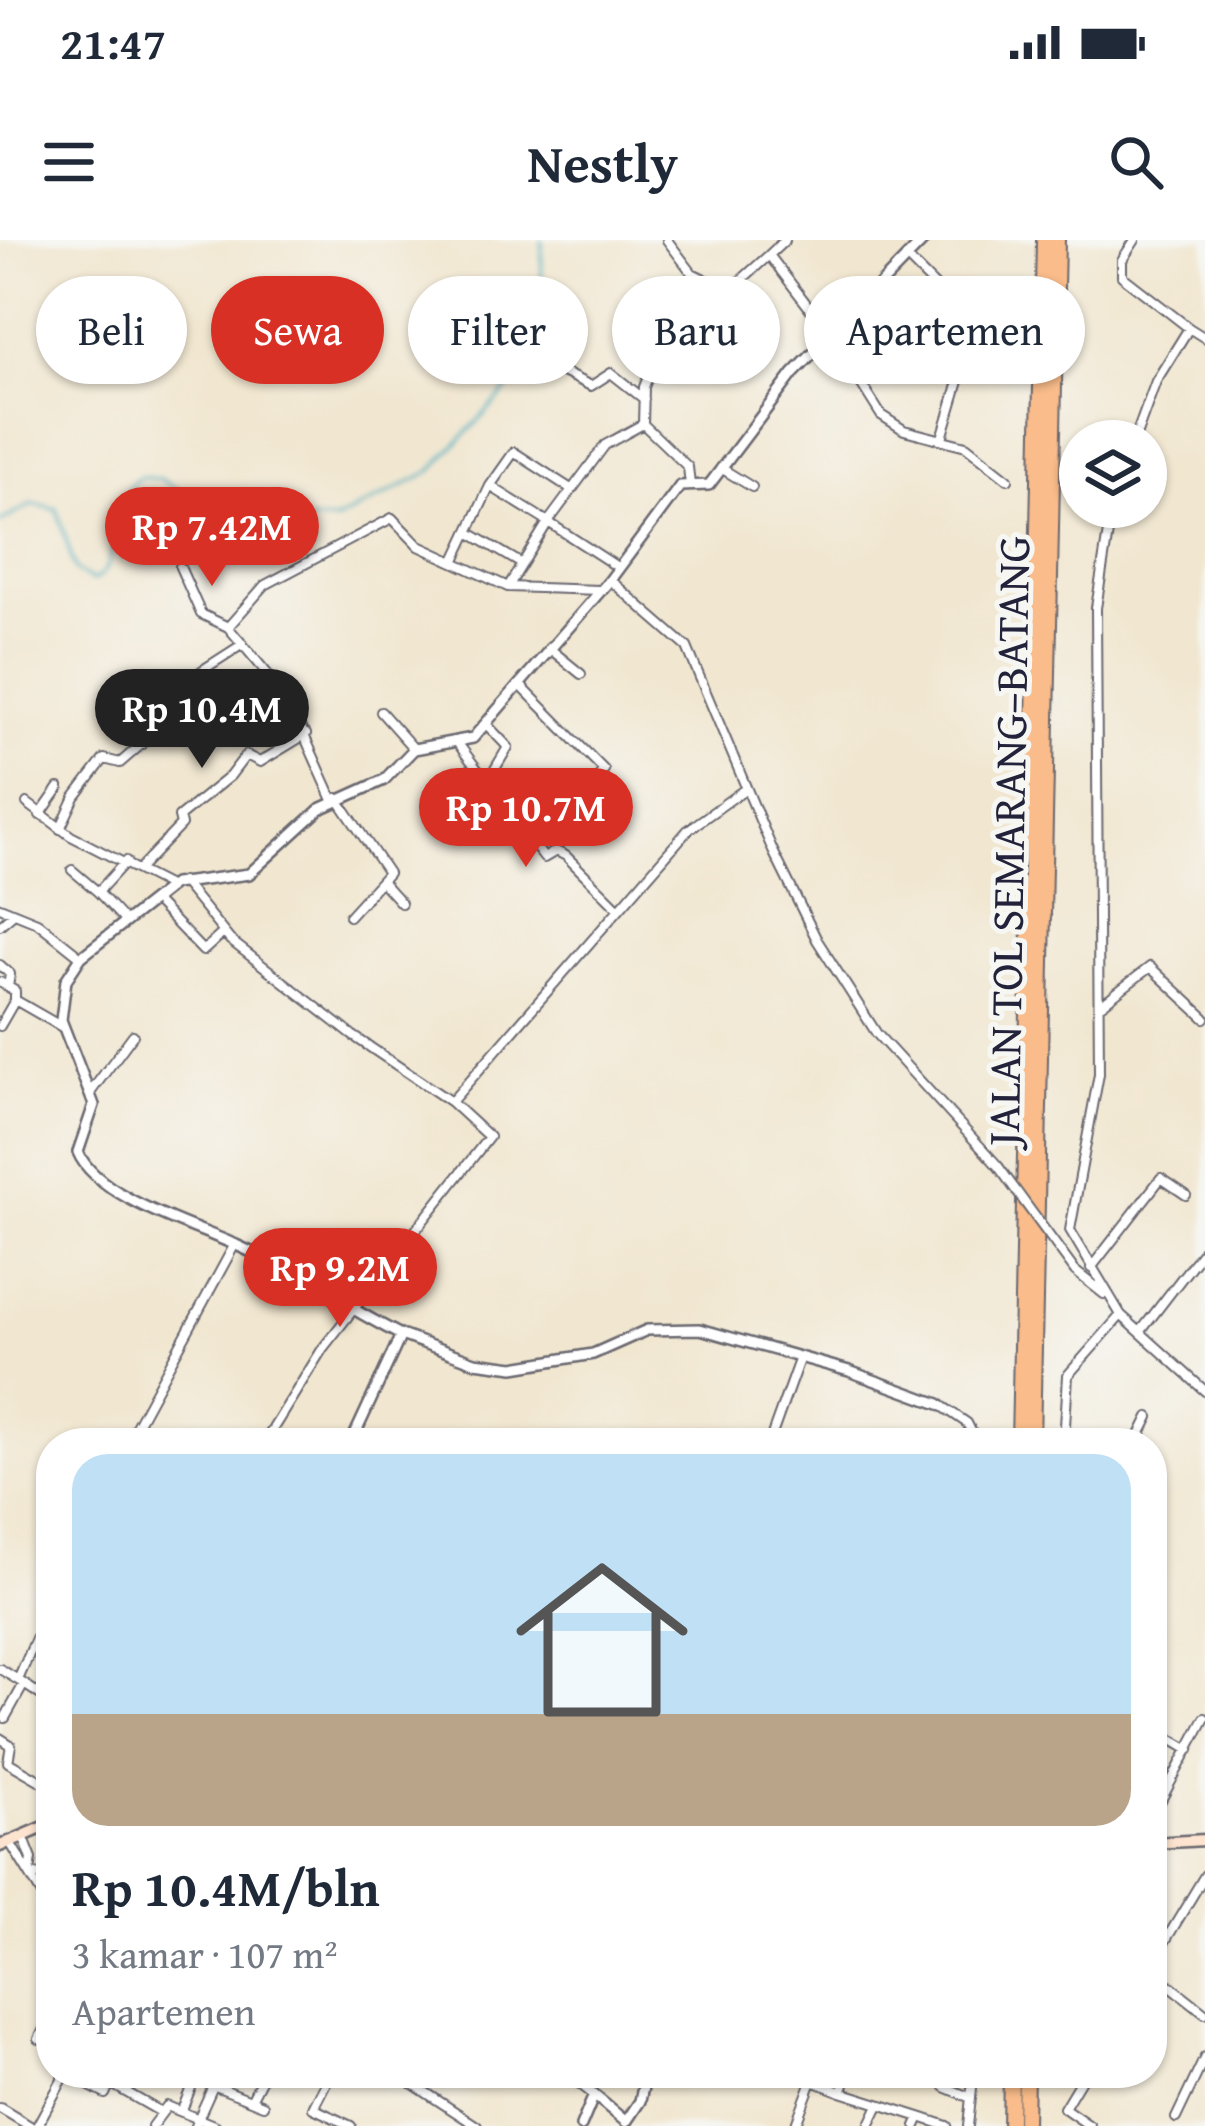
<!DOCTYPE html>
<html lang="id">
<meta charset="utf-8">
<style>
:root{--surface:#fff;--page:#f2f2f3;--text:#1f2937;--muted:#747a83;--line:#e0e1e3;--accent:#d93025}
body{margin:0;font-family:"Gentium Book Plus",serif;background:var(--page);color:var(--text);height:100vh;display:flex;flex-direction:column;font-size:45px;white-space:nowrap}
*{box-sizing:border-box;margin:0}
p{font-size:39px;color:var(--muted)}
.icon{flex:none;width:66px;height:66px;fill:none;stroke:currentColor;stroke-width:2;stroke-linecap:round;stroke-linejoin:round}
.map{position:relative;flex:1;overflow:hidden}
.panel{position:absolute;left:36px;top:1188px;width:1131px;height:660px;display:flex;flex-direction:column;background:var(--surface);border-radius:48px;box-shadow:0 3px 9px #0004}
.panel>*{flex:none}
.top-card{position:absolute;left:36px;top:36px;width:1134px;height:108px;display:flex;gap:24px}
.tools{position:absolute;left:1059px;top:180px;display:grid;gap:24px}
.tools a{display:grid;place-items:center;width:108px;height:108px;border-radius:50%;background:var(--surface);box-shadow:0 3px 9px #0004;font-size:60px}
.price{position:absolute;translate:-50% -102px;padding:0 27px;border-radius:42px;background:var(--accent);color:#fff;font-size:39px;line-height:78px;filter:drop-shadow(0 3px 6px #0008)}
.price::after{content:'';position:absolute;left:50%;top:72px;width:36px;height:27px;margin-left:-18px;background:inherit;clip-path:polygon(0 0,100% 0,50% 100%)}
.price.current{background:#222;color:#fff}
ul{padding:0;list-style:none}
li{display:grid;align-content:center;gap:24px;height:636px;padding:0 36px}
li+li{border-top:3px solid var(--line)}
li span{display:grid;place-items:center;height:372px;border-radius:36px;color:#555}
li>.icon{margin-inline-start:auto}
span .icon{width:216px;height:216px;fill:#fffc;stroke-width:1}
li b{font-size:51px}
.tag{padding:0 42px;border-radius:54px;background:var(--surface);box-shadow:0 3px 9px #0004;font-size:42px;line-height:108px}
.tag.current{background:var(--accent);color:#fff}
.status{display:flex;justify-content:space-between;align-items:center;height:84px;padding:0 60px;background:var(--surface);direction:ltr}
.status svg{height:33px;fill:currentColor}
header{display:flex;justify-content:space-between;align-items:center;height:156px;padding:0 36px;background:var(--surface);font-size:54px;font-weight:600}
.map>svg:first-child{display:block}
</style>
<div class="status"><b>21:47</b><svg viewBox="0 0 49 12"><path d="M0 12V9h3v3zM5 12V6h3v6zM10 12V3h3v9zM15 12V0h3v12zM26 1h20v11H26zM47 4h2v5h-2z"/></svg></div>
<header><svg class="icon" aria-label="menu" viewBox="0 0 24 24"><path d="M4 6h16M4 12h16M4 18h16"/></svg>Nestly<svg class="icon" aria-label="search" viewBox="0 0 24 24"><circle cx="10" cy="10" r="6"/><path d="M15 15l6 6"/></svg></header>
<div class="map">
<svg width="1205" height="1886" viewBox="0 0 1205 1886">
<rect width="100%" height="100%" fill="#f6f6f2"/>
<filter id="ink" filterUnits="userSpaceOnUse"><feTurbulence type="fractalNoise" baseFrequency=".00833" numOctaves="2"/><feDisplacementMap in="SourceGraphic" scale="24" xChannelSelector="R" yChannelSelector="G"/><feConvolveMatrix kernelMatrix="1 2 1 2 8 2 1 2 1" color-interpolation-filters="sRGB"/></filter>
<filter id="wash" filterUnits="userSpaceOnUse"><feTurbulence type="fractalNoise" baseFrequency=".004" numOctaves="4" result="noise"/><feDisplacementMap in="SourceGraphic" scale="48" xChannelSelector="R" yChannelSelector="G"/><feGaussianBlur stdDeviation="2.7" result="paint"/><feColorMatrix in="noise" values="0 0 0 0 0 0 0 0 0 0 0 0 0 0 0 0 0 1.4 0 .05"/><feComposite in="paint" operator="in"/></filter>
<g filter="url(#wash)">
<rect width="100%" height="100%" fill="#f1e6cf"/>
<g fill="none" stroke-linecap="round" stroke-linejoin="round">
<path stroke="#42adc0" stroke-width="3" d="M528,127L541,92L542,0
M0,282L33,264L57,269L75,330L93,341C128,321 101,260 141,237L162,240L224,279L335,281L431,231L521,135"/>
</g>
</g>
<g filter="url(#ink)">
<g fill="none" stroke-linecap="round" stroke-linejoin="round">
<defs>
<path id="minor" d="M667,0L692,33L729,51L769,15L831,96L881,175L904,190L966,206L1008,239
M769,15L785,0
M906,17L982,93L965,121L942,198
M1189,88L1205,98
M524,131L544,123L591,146L611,133L644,159
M643,184L644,147L652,127L717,45
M643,184L688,227L690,245
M1134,201L1156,141L1189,88L1122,36V20L1135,0
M721,228L752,247
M490,246L548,282L508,347
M1112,267L1096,368L1099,834L1070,990L1121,1075L1205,1151
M468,292L522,324
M454,322L490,246L514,212L571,249
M180,327L201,374L228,387
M619,328L548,282L605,205L643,184
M610,340L687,407L773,611L817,700L877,794L998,926
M549,408L581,434
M519,444L604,530L575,565L558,561L526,595
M381,472L414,509
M487,485L508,507L489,539
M459,505L544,618L556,611L566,616L617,667
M337,558L388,633L349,676
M333,560L287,457L228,387L265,345L392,278L419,306L508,347L600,350
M27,563L71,596L169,646
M40,575L59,548
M60,589L75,557L104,519L120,523L205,449L201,431L243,404
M126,621L98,652L126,682
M140,628L181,585L179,577L230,536L246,515L260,522L306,494
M72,630L98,652
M182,641L230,700L352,795L451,862L489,897L323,1108L264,1203
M383,643L401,663
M154,660L203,711L223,693
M0,667L37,682L81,717
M0,685L13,674
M0,725L10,734L8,747
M0,742L15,751V760
M1102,764L1150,727L1205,778
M0,786L15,760L62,787
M90,853L133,795
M451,862L688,590L745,549
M1091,1028L1161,938L1186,955
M1075,1031L1104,1054
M1141,1091L1205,1008
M939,1164L967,1183L977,1203
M204,1195L219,1203
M127,1203L235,1004
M769,1203L800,1117
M789,1203L792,1197
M1064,1203L1068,1135L1121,1075
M1136,1203L1149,1177
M51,1364L18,1440L51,1462
M0,1429L18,1440
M5,1478L24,1444
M1152,1488L1189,1510
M0,1498L11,1505L8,1522L51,1547
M1152,1577L1205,1478
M23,1596L32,1619L30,1631
M9,1601L51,1669
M31,1634L51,1636
M1152,1723L1205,1635
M1152,1731L1205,1773
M39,1799L51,1775
M331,1833L313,1868L351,1886
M396,1833L477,1886
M566,1833L594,1855
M849,1833L841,1852L920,1877L916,1886
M965,1833L973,1838L968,1886
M1085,1833L1064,1868L1090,1886
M66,1834L105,1854L110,1843L159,1871
M213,1845L263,1865
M945,1847L971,1858
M251,1860L265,1833
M0,1868L30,1886
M182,1870L197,1833
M920,1877L947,1886
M1176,1878L1205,1817
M37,1886L66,1833
M152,1886L167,1866L216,1886
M195,1886L219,1833
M795,1886L812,1841L841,1852
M869,1886L879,1865"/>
<path id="tertiary" d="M401,1095L475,1122L514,1127L593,1114L647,1090L700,1089L849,1131L939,1164
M351,1203L401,1095C345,1067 293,1030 236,1005C194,986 96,957 78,912L94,865L61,780L66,740L81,717L174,644L249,634L320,569L384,540L414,509L473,498L610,340L680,246L709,245L793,134L924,0
M581,1886L594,1855L626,1882L640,1861L646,1833"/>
<path id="secondary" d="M1152,1603L1205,1600
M0,1606L51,1584"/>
<path id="motorway" d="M1019,1203L1044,0
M1032,1203L1057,0
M1010,1886L1011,1833
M1025,1886L1026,1833"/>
</defs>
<use href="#minor" stroke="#6a676f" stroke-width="12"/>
<use href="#tertiary" stroke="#6a676f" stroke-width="14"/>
<use href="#secondary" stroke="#6a676f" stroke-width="15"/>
<use href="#motorway" stroke="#6a676f" stroke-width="18"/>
<use href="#minor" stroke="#fff" stroke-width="8"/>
<use href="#tertiary" stroke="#fff" stroke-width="9"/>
<use href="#secondary" stroke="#fde4d0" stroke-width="10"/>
<use href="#motorway" stroke="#f9bc8a" stroke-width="14"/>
<defs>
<path id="minor-bridge" d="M998,926L1075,1031"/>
</defs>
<use href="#minor-bridge" stroke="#6a676f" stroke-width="12" stroke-linecap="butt"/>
<use href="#minor-bridge" stroke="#fff" stroke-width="8"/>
</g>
</g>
<g text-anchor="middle" stroke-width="10" stroke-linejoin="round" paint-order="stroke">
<g font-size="45" fill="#22223b" stroke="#f6f6f2">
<text transform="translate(1008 601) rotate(-89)" y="16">JALAN TOL SEMARANG–BATANG</text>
</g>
</g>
</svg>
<div class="tools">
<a><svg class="icon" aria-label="layers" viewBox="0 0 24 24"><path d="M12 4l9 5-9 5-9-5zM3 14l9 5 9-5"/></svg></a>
</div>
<b class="price" style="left:212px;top:349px">Rp 7.42M</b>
<b class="price current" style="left:202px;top:531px">Rp 10.4M</b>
<b class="price" style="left:526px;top:630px">Rp 10.7M</b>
<b class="price" style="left:340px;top:1090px">Rp 9.2M</b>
<div class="top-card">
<a class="tag">Beli</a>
<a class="tag current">Sewa</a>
<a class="tag">Filter</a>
<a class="tag">Baru</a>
<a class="tag">Apartemen</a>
</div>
<section class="panel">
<ul>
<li><span style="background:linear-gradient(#bfe0f5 70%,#b9a48a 0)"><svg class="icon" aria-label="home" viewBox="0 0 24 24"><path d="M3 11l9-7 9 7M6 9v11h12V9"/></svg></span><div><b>Rp 10.4M/bln</b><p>3 kamar · 107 m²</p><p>Apartemen</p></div></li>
</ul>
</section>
</div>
